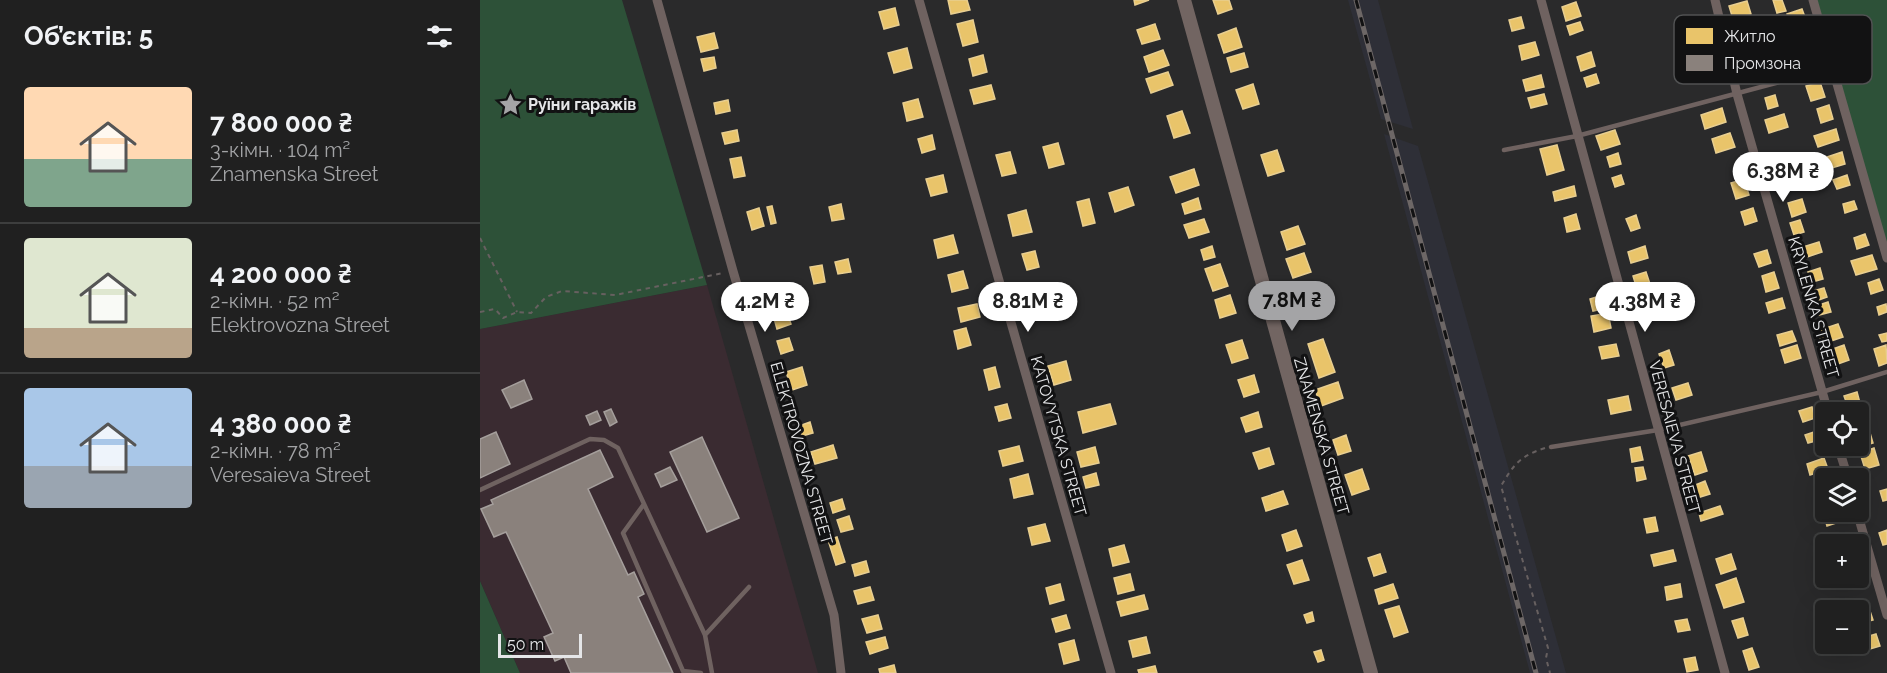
<!DOCTYPE html>
<html lang="uk">
<meta charset="utf-8">
<style>
:root{--surface:#202020;--page:#282829;--text:#f1f3f6;--muted:#a2a3a5;--line:#3d3e3e;--accent:#a4a4a6}
body{margin:0;font-family:Raleway,sans-serif;background:var(--page);color:var(--text);height:100vh;display:flex;flex-direction:column;font-size:22px;white-space:nowrap}
*{box-sizing:border-box;margin:0}
p{font-size:20px;color:var(--muted)}
.icon{flex:none;width:33px;height:33px;fill:none;stroke:currentColor;stroke-width:2;stroke-linecap:round;stroke-linejoin:round}
.map{position:relative;flex:1;overflow:hidden}
.drawer{display:flex;flex-direction:column;background:var(--surface);width:480px}
.drawer>*{flex:none}
.tools{position:absolute;left:1335px;top:402px;display:grid;gap:12px}
.tools a{display:grid;place-items:center;width:54px;height:54px;border-radius:6px;background:var(--surface);box-shadow:0 6px 24px #0002,0 0 0 2px var(--line);font-size:30px}
.scale{position:absolute;left:18px;bottom:15px;width:84px;box-sizing:border-box;padding-left:6px;border:3px solid #e5e6e8;border-top:0;font-size:16px;line-height:21px;white-space:nowrap;color:#e5e6e8;-webkit-text-stroke:4px #121213;paint-order:stroke}
.price{position:absolute;translate:-50% -51px;padding:0 14px;border-radius:21px;background:#fff;color:#222;font-size:20px;line-height:39px;filter:drop-shadow(0 2px 3px #0008)}
.price::after{content:'';position:absolute;left:50%;top:36px;width:18px;height:14px;margin-left:-9px;background:inherit;clip-path:polygon(0 0,100% 0,50% 100%)}
.price.on{background:var(--accent);color:#111}
ul{padding:0;list-style:none}
li{display:flex;align-items:center;gap:18px;height:150px;padding:0 24px}
li+li{border-top:2px solid var(--line)}
li span{display:grid;place-items:center;flex:none;width:168px;height:120px;border-radius:6px;color:#555}
li>.icon{margin-inline-start:auto}
span .icon{width:72px;height:72px;fill:#fffc;stroke-width:1}
li b{font-size:26px}
h2{display:flex;justify-content:space-between;align-items:center;height:72px;padding:0 24px;font-size:26px}
main{display:flex;flex:1;min-height:0}
.map>svg:first-child{display:block}
</style>
<main>
<section class="drawer">
<h2>Об’єктів: 5<svg class="icon" aria-label="filters" viewBox="0 0 24 24"><path d="M4 7h16M4 17h16"/><circle cx="9" cy="7" r="2"/><circle cx="15" cy="17" r="2"/></svg></h2>
<ul>
<li><span style="background:linear-gradient(#ffd9b3 60%,#7fa58c 0)"><svg class="icon" aria-label="home" viewBox="0 0 24 24"><path d="M3 11l9-7 9 7M6 9v11h12V9"/></svg></span><div><b>7 800 000 ₴</b><p>3-кімн. · 104 m²</p><p>Znamenska Street</p></div></li>
<li><span style="background:linear-gradient(#dfe7d0 75%,#b9a48a 0)"><svg class="icon" aria-label="home" viewBox="0 0 24 24"><path d="M3 11l9-7 9 7M6 9v11h12V9"/></svg></span><div><b>4 200 000 ₴</b><p>2-кімн. · 52 m²</p><p>Elektrovozna Street</p></div></li>
<li><span style="background:linear-gradient(#a9c7e8 65%,#9aa5b1 0)"><svg class="icon" aria-label="home" viewBox="0 0 24 24"><path d="M3 11l9-7 9 7M6 9v11h12V9"/></svg></span><div><b>4 380 000 ₴</b><p>2-кімн. · 78 m²</p><p>Veresaieva Street</p></div></li>
</ul>
</section>
<div class="map">
<svg width="1407" height="673" viewBox="0 0 1407 673">
<rect width="100%" height="100%" fill="#2a2a2b"/>
<path fill="#2e2f37" d="M868,0H898L933,129L901,119Z
M904,134L938,146L1086,673H1050Z"/>
<path fill="#3a2b31" d="M227,285L338,673H40L0,581V329Z"/>
<path fill="#2d5138" d="M0,0H142L227,285L0,329Z
M1333,0H1407V258Z
M0,581L40,673H0Z"/>
<path fill="#e9c46a" stroke="#e8ce90" stroke-width="1.5" d="M468,0H487L490,10L471,14Z
M654,0H669L655,5Z
M733,0H749L752,9L738,14Z
M1293,0H1302L1306,11L1297,13Z
M1267,1L1271,14L1253,19L1249,6Z
M1096,2L1101,16L1086,21L1082,7Z
M415,8L419,25L404,29L399,12Z
M1322,9L1328,25L1312,30L1307,14Z
M1041,17L1044,28L1032,31L1029,20Z
M493,20L498,42L483,46L477,24Z
M1100,22L1103,30L1090,35L1087,26Z
M675,24L680,39L662,44L657,30Z
M756,28L762,47L744,53L738,35Z
M234,33L238,48L221,52L217,37Z
M1055,42L1059,55L1042,60L1039,46Z
M427,48L432,68L414,73L408,53Z
M683,50L689,65L669,72L664,57Z
M1111,52L1115,66L1101,71L1097,57Z
M764,53L768,67L751,72L747,58Z
M503,55L507,72L493,76L489,59Z
M234,57L236,68L224,71L221,59Z
M688,72L693,85L671,93L666,79Z
M1116,74L1119,83L1107,87L1104,78Z
M1061,75L1064,87L1046,91L1043,80Z
M1340,82L1345,97L1331,101L1326,86Z
M773,84L779,104L763,109L756,90Z
M511,85L515,99L494,104L490,90Z
M1064,94L1067,104L1051,108L1048,98Z
M1295,95L1298,106L1288,109L1285,98Z
M438,99L443,117L427,121L423,103Z
M248,100L250,111L236,114L234,103Z
M1349,105L1353,119L1341,123L1337,109Z
M1242,108L1246,122L1225,129L1221,115Z
M702,111L710,133L694,138L687,116Z
M1304,114L1308,127L1289,133L1285,120Z
M1356,129L1359,140L1338,147L1334,136Z
M257,130L259,141L245,144L242,133Z
M1135,130L1140,144L1121,150L1116,136Z
M1250,133L1255,147L1236,153L1232,139Z
M452,135L455,149L442,153L438,139Z
M578,143L584,164L569,168L563,147Z
M1077,145L1084,170L1067,175L1060,149Z
M797,150L804,171L788,176L781,155Z
M530,152L536,173L522,176L516,155Z
M1362,152L1365,164L1348,169L1344,158Z
M1138,153L1141,164L1130,167L1127,157Z
M1301,156L1304,165L1297,168L1294,158Z
M261,157L265,176L254,178L250,159Z
M714,169L719,185L696,193L690,177Z
M463,175L467,192L451,196L446,179Z
M1141,175L1144,184L1135,187L1132,178Z
M1367,175L1370,185L1357,189L1353,180Z
M1264,179L1269,195L1256,199L1251,183Z
M1309,180L1311,187L1300,190L1298,183Z
M1094,186L1096,196L1075,201L1073,192Z
M648,187L654,205L635,212L629,193Z
M718,198L721,209L705,214L702,204Z
M609,199L615,223L603,226L597,202Z
M1322,199L1326,212L1312,217L1308,203Z
M1374,201L1377,209L1365,213L1363,204Z
M361,204L364,219L352,221L349,207Z
M292,206L296,223L291,224L287,207Z
M279,208L284,226L272,230L267,212Z
M1273,208L1277,221L1265,225L1261,212Z
M546,210L552,232L533,236L528,215Z
M1096,214L1100,229L1087,232L1084,218Z
M1156,215L1160,228L1151,231L1146,219Z
M724,219L729,232L709,238L704,225Z
M1320,220L1324,232L1314,235L1310,223Z
M818,226L825,244L807,250L801,232Z
M1385,234L1389,245L1377,249L1374,238Z
M473,235L478,253L458,258L454,240Z
M1339,242L1342,252L1327,257L1323,247Z
M732,246L735,257L724,260L721,250Z
M1165,246L1168,258L1151,263L1148,252Z
M1287,250L1291,263L1279,267L1274,254Z
M555,251L559,267L547,270L542,254Z
M824,253L831,272L813,278L806,259Z
M1392,255L1397,269L1376,275L1371,261Z
M368,259L371,272L358,274L355,262Z
M740,264L748,286L733,291L725,269Z
M342,265L345,282L334,284L330,267Z
M1340,268L1343,279L1332,282L1328,272Z
M483,271L488,288L472,292L468,275Z
M1166,272L1170,284L1157,289L1153,276Z
M1294,272L1299,288L1286,292L1282,276Z
M1399,279L1403,290L1391,294L1388,283Z
M296,283L299,295L291,297L287,285Z
M563,285L568,306L557,309L552,288Z
M1344,288L1347,297L1336,301L1333,291Z
M750,295L756,313L740,318L735,300Z
M1123,295L1127,308L1113,311L1110,299Z
M1302,298L1305,308L1289,313L1286,303Z
M1179,301L1183,311L1166,317L1163,307Z
M1348,302L1351,312L1339,315L1336,306Z
M497,304L500,317L481,322L478,308Z
M1406,304L1407,312L1399,315L1397,307Z
M306,310L311,324L297,329L293,315Z
M1128,313L1131,328L1114,332L1111,316Z
M1358,324L1363,337L1342,344L1337,331Z
M486,328L491,345L478,349L474,331Z
M1312,331L1316,341L1300,346L1297,335Z
M1407,333V341L1402,342L1399,335Z
M309,338L313,350L301,354L297,341Z
M843,339L855,372L839,378L828,344Z
M762,340L768,358L752,363L746,345Z
M1136,344L1139,356L1122,359L1119,347Z
M1317,345L1321,358L1305,363L1301,350Z
M1364,345L1369,360L1355,365L1350,350Z
M1406,345L1407,363L1399,366L1394,349Z
M1189,350L1194,365L1184,368L1179,354Z
M586,361L591,380L574,385L568,366Z
M322,367L327,385L312,390L306,372Z
M515,367L520,387L509,390L504,370Z
M774,375L779,392L764,397L758,380Z
M858,382L863,398L841,406L835,390Z
M1208,383L1212,395L1196,400L1192,388Z
M1377,392L1380,403L1368,407L1364,396Z
M1148,396L1151,410L1131,414L1128,400Z
M527,404L531,418L519,421L515,407Z
M630,404L636,424L603,433L598,412Z
M1332,407L1335,418L1323,422L1319,411Z
M778,412L782,427L766,432L761,418Z
M330,422L333,433L322,436L319,426Z
M1388,426L1393,443L1377,448L1378,429Z
M1340,430L1343,439L1328,443L1325,435Z
M866,435L871,451L858,455L853,440Z
M353,445L357,458L335,464L331,452Z
M539,446L543,461L523,466L519,451Z
M615,447L619,463L601,467L597,452Z
M1160,447L1163,460L1152,462L1150,449Z
M789,448L794,464L779,469L773,453Z
M1394,448L1399,465L1385,469L1380,453Z
M1221,452L1227,471L1215,475L1208,456Z
M1344,458L1348,469L1330,475L1327,464Z
M1163,467L1166,479L1157,481L1155,468Z
M882,469L889,489L872,495L865,475Z
M616,473L619,485L606,488L603,477Z
M548,474L553,494L534,498L530,479Z
M1225,481L1230,494L1217,498L1213,486Z
M1407,489V500L1403,501L1400,491Z
M1346,490V505L1339,507L1335,494Z
M803,491L808,504L786,511L782,498Z
M362,499L365,509L353,513L350,503Z
M1240,506L1243,514L1221,521L1219,513Z
M1343,512H1362L1365,520L1347,526Z
M369,516L373,529L361,532L357,520Z
M1175,517L1178,531L1167,533L1164,519Z
M565,524L570,541L552,545L548,528Z
M816,530L822,546L807,551L802,535Z
M1407,530V544L1403,545L1399,533Z
M357,537L365,562L356,565L348,540Z
M1366,537L1369,544H1357L1356,541Z
M644,545L649,562L633,566L629,549Z
M1193,550L1196,561L1174,566L1171,555Z
M900,554L906,572L894,576L888,558Z
M1251,554L1256,569L1241,574L1236,559Z
M822,560L829,580L814,584L807,565Z
M386,561L389,572L375,576L372,565Z
M1379,566L1384,580L1366,586L1363,578H1378Z
M650,574L654,590L638,594L634,578Z
M1256,578L1264,602L1244,608L1236,585Z
M580,584L584,600L570,604L566,588Z
M913,584L918,598L899,604L895,590Z
M1200,584L1202,597L1187,600L1185,587Z
M390,587L394,600L378,604L374,591Z
M664,595L668,609L641,616L637,602Z
M919,606L928,632L914,637L905,610Z
M1390,611L1393,620L1381,623L1378,615Z
M832,612L834,621L827,623L824,615Z
M398,615L402,629L387,633L382,619Z
M586,615L590,628L576,632L572,619Z
M1263,618L1268,635L1258,638L1252,621Z
M1207,619L1210,630L1198,632L1195,621Z
M1396,634L1400,646L1383,651L1379,639Z
M405,637L408,648L390,654L386,642Z
M666,637L670,653L653,657L649,641Z
M594,640L599,660L584,664L579,644Z
M1272,648L1279,667L1269,670L1263,651Z
M841,650L844,660L838,662L834,652Z
M1215,657L1218,670L1207,672L1204,659Z
M414,665L416,673H400L399,669Z
M675,666L677,673H659L658,670Z"/>
<path fill="#8a817c" stroke="#a59f9c" stroke-width="1.5" d="M44,380L52,399L31,408L22,390Z
M131,409L137,422L130,426L124,412Z
M117,411L121,420L110,425L106,416Z
M16,432L30,464L0,478V439Z
M222,437L259,518L227,532L190,452Z
M120,450L133,477L108,489L148,575L154,572L164,594L158,597L193,673H91L84,657L75,661L64,637L73,633L26,532L14,537L1,509L13,504L11,500Z
M190,467L197,480L181,487L175,474Z"/>
<g fill="none" stroke-linecap="round" stroke-linejoin="round">
<path stroke="#676060" stroke-width="2" stroke-dasharray="4.5 4.5" stroke-linecap="butt" d="M0,238L37,312
M0,312L15,309L23,318L37,312L51,313L66,297L82,291L135,295L243,273
M1065,448C1040,456 1034,464 1021,486L1068,648L1066,658L1070,673"/>
<path stroke="#6f6260" stroke-width="4.5" d="M1024,150L1097,136L1352,68
M1071,447L1178,430L1342,392L1407,372
M0,490L110,439L124,440L138,448L225,635L232,673
M164,504L143,533L203,671L221,673
M225,635L269,587"/>
<path stroke="#6f6260" stroke-width="9" d="M177,0L253,271L354,615L361,673
M439,0L631,673
M1061,0L1245,673
M1235,0L1257,94L1348,412
M1333,0L1407,258
M1358,446L1368,478
M1377,512L1407,615"/>
<path stroke="#726562" stroke-width="14" d="M704,0L891,673"/>
<defs>
<path id="rail" d="M876,0L1056,673"/>
</defs>
<use href="#rail" stroke="#6d6766" stroke-width="5"/>
<use href="#rail" stroke="#121213" stroke-width="3" stroke-dasharray="9" stroke-linecap="butt"/>
</g>
<defs>
<symbol id="sight-bare" viewBox="-9 -9 18 18"><path d="M0-6L1.8-2.2L6-1.7L2.9 1.2L3.7 5.4L0 3.3L-3.7 5.4L-2.9 1.2L-6-1.7L-1.8-2.2Z" fill="#a4a4a6" stroke="#121213" stroke-width="2.5" paint-order="stroke"/></symbol>
</defs>
<g fill-rule="evenodd">
<use href="#sight-bare" x="14" y="88" width="33" height="33"/>
</g>
<g text-anchor="middle" stroke-width="6" stroke-linejoin="round" paint-order="stroke">
<g font-size="16" font-weight="bold" fill="#e5e6e8" stroke="#121213" text-anchor="start">
<text x="48" y="110">Руїни гаражів</text>
</g>
<g font-size="16" fill="#e5e6e8" stroke="#121213">
<text transform="translate(1334 307) rotate(74)" y="6">KRYLENKA STREET</text>
<text transform="translate(579 436) rotate(74)" y="6">KATOVYTSKA STREET</text>
<text transform="translate(842 436) rotate(74)" y="6">ZNAMENSKA STREET</text>
<text transform="translate(1195 437) rotate(75)" y="6">VERESAIEVA STREET</text>
<text transform="translate(322 453) rotate(74)" y="6">ELEKTROVOZNA STREET</text>
</g>
</g>
<rect x="1194" y="15" width="198" height="69" rx="9" fill="#121213" stroke="#515253" stroke-width="1.5"/>
<rect x="1206" y="28" width="27" height="16" fill="#e9c46a"/>
<rect x="1206" y="55" width="27" height="16" fill="#8a817c"/>
<g font-size="16" fill="#e5e6e8">
<text x="1244" y="42">Житло</text>
<text x="1244" y="69">Промзона</text>
</g>
</svg>
<div class="tools">
<a><svg class="icon" aria-label="locate" viewBox="0 0 24 24"><circle cx="12" cy="12" r="6"/><path d="M12 2v4M12 18v4M2 12h4M18 12h4"/></svg></a>
<a><svg class="icon" aria-label="layers" viewBox="0 0 24 24"><path d="M12 4l9 5-9 5-9-5zM3 14l9 5 9-5"/></svg></a>
<a>+</a>
<a>−</a>
</div>
<div class="scale">50 m</div>
<b class="price" style="left:1303px;top:203px">6.38M ₴</b>
<b class="price on" style="left:812px;top:332px">7.8M ₴</b>
<b class="price" style="left:285px;top:333px">4.2M ₴</b>
<b class="price" style="left:548px;top:333px">8.81M ₴</b>
<b class="price" style="left:1165px;top:333px">4.38M ₴</b>
</div>
</main>
